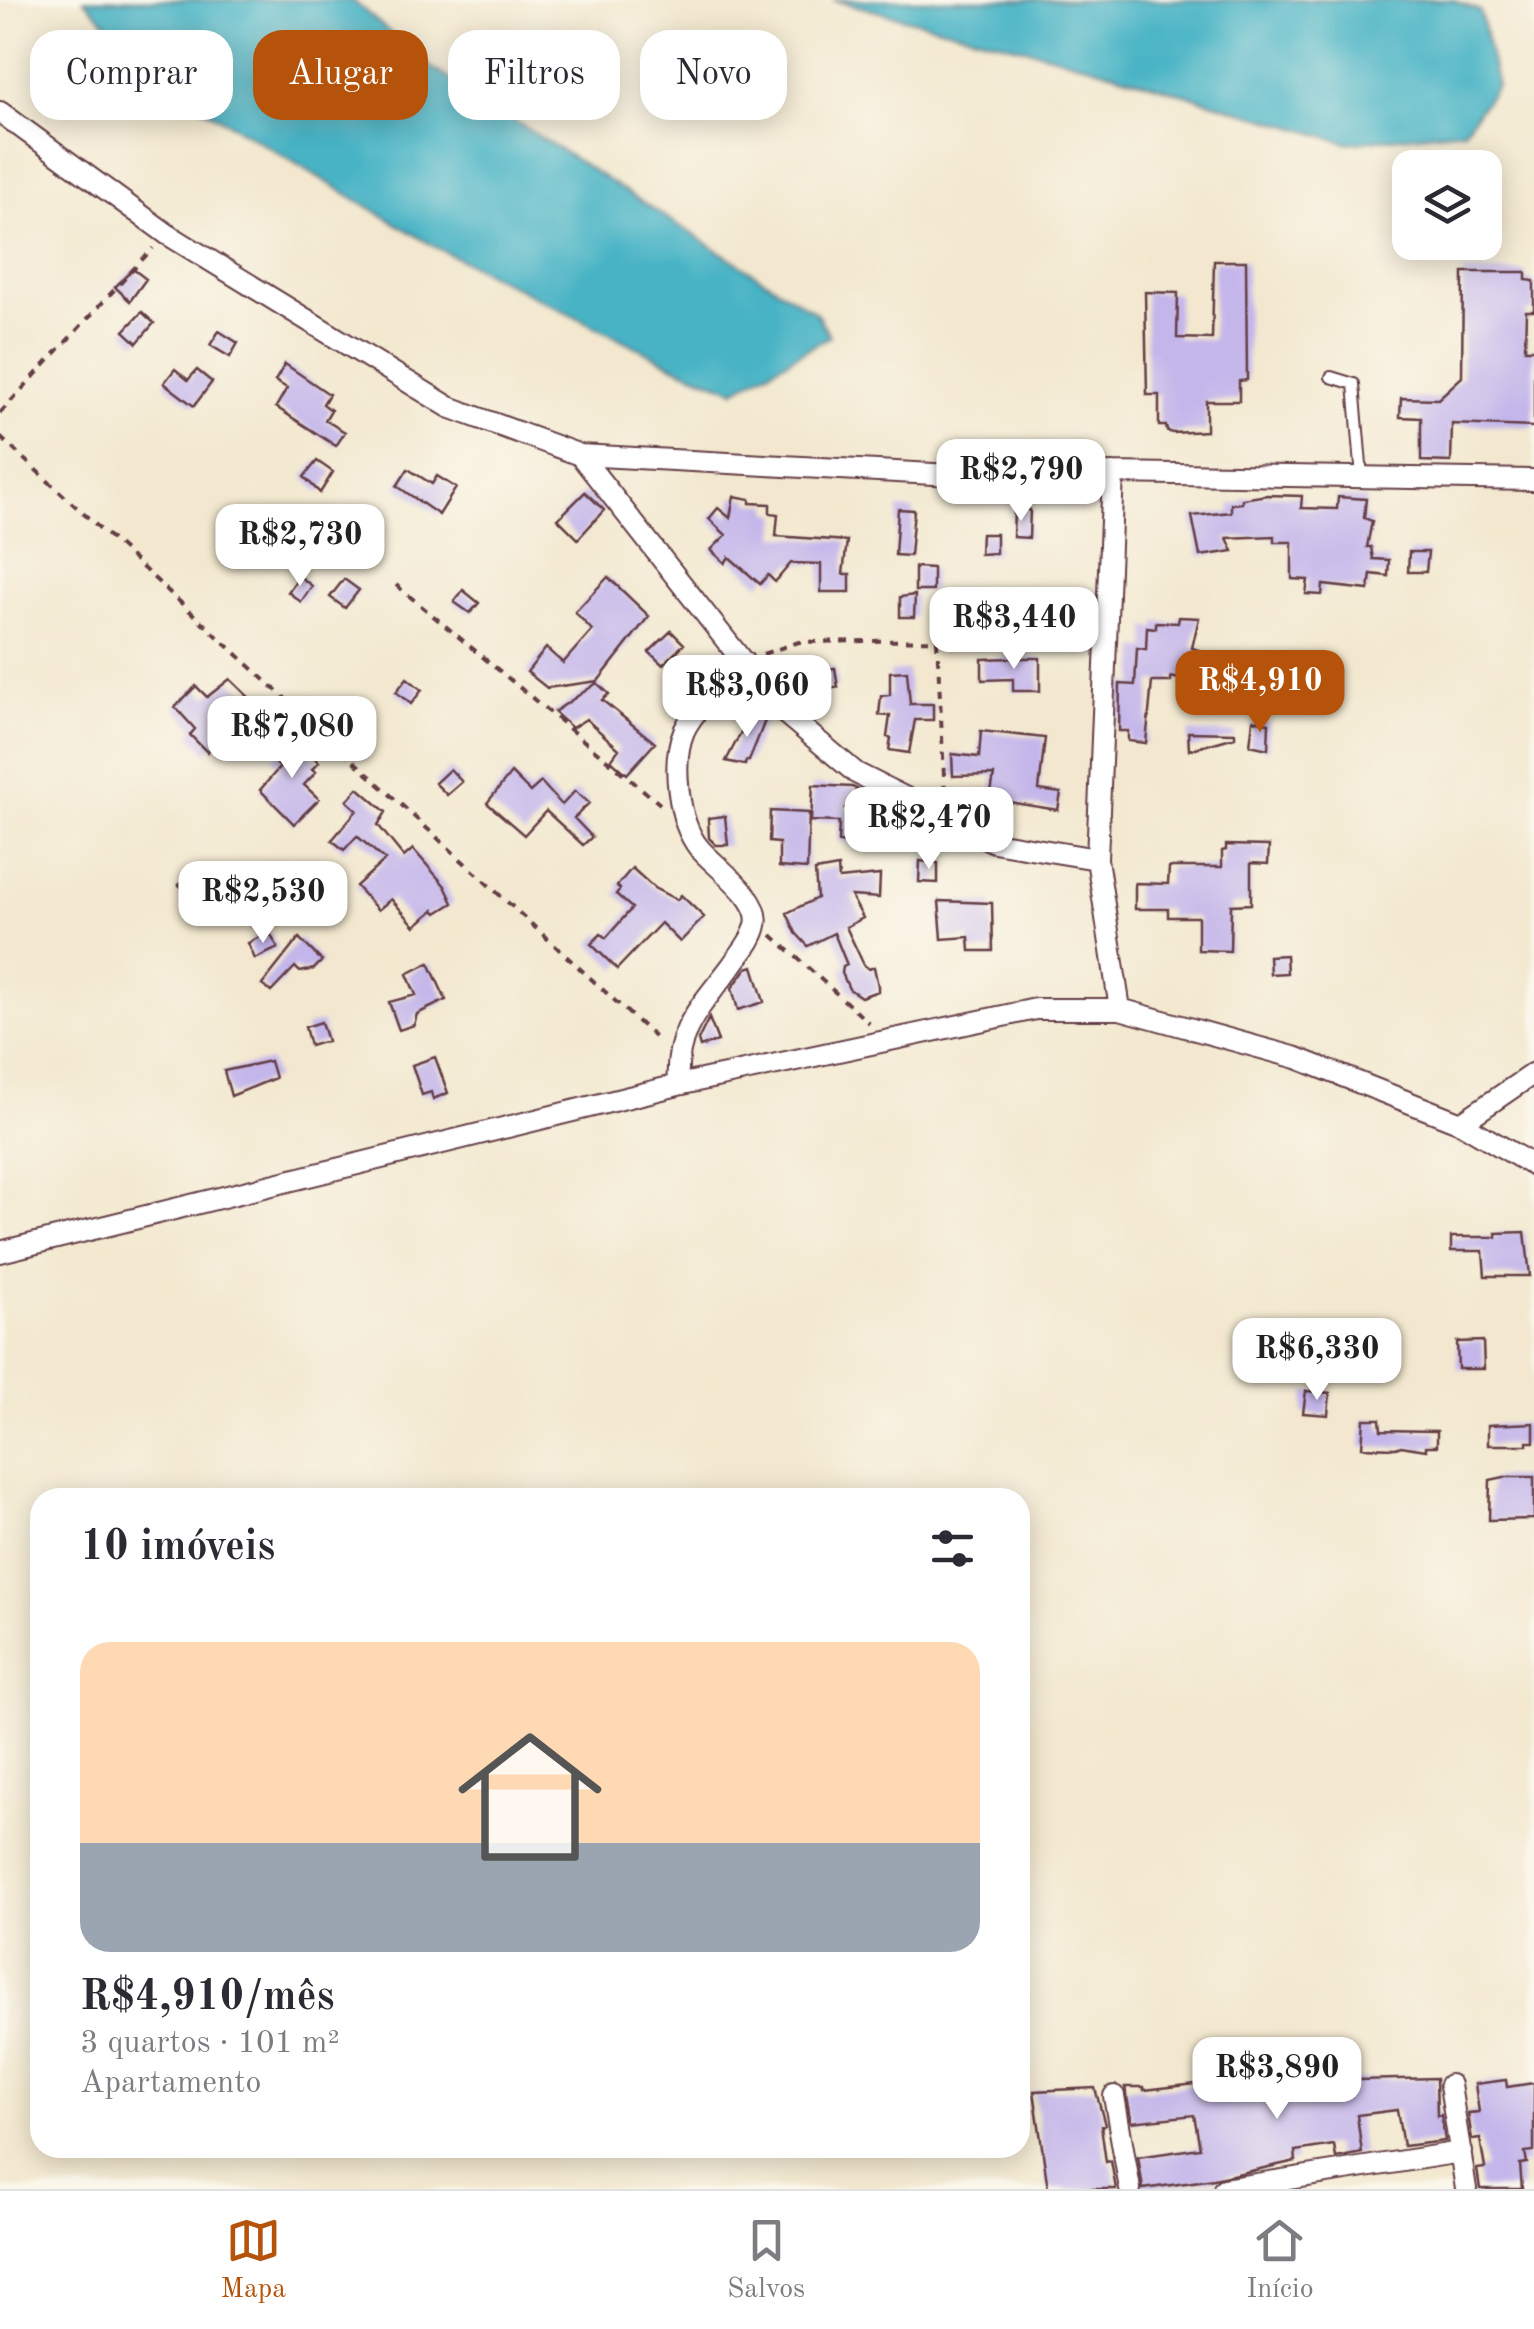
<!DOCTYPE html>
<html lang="pt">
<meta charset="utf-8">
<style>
:root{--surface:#fff;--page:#f7f7f7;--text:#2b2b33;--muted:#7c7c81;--line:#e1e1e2;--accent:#b45309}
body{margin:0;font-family:"Old Standard TT",serif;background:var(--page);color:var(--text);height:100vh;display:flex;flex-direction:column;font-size:38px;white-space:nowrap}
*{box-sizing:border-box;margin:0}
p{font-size:32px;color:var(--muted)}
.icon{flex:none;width:55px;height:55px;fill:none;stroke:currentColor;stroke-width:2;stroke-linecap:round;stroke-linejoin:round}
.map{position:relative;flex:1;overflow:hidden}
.details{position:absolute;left:30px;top:1488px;width:1000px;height:670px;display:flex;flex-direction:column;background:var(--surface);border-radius:30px;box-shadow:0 5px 25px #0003}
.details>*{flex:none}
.guide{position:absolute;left:30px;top:30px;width:1000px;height:90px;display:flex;gap:20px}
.tools{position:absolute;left:1392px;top:150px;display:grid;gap:20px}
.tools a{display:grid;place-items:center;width:110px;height:110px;border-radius:20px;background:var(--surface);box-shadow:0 5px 25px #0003;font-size:50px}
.price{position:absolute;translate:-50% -85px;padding:0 22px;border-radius:20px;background:#fff;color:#222;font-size:32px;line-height:65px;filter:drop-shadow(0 2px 5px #0008)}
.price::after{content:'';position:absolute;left:50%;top:60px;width:30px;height:22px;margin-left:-15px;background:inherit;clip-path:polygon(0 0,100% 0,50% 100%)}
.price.active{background:var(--accent);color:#fff}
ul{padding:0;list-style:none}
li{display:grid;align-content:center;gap:20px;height:530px;padding:0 50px}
li span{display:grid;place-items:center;height:310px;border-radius:30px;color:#555}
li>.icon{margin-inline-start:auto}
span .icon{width:180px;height:180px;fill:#fffc;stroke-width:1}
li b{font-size:42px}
h2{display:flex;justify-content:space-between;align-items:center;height:120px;padding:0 50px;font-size:42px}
.pill{padding:0 35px;border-radius:30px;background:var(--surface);box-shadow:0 5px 25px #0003;font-size:35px;line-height:90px}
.pill.active{background:var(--accent);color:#fff}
.menu{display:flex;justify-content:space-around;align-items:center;height:140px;border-top:2px solid var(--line);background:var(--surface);font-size:28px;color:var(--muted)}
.menu a{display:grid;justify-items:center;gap:5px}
.menu .active{color:var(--accent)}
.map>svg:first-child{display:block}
</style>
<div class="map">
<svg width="1534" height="2189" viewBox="0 0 1534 2189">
<rect width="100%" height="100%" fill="#fbf7ec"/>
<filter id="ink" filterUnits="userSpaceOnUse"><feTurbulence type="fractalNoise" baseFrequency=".01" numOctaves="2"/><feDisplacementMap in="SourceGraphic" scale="20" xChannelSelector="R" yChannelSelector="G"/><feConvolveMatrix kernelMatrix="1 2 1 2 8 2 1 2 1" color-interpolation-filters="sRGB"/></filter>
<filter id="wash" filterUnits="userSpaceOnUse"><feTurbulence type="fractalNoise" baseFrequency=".0048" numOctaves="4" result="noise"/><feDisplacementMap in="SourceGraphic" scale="40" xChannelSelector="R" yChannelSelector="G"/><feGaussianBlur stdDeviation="2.25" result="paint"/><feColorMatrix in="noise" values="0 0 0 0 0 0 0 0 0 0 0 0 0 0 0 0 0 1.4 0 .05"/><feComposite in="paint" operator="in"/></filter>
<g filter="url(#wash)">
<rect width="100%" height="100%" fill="#f3e8cf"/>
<path fill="#47b3c5" stroke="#486978" stroke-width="2.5" d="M84,0H352L429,66L816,313L830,336L735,390L681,369L435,247L167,86Z
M833,0H1452L1480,11L1497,86L1464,130L1347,143L1074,61Z"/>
<g id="blocks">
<path fill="#c4b6ea" d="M1214,261H1246L1247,380L1239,381V401H1206V431L1173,433L1167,431L1166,426H1159V395H1147L1145,292L1178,293L1177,338L1212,339Z
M133,269L146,279L130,301L115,287Z
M1463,272H1526V280L1534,281V311H1526L1525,349H1534V427L1452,424L1451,462L1421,461V418L1400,417L1401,398L1438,399L1462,377Z
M142,312L154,323L137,343L124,331Z
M219,331L238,343L230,357L210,345Z
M285,364L329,394L323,404L331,410L325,420L345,432L336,446L276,407L287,388L275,381Z
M175,369L188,380L197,370L212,382L194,406L164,383Z
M317,461L333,472L320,493L304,477Z
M408,469L432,484L437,476L456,488L439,515L397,486Z
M585,492L604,510L578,539L558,519Z
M1267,495L1302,496L1301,508L1337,509L1338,497L1366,499L1364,518L1372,521L1367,547H1371L1373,559L1389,560L1388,576L1371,574L1369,590L1323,585L1322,595L1306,594L1308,580L1292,579V542H1274V536L1227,538L1233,551L1200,556L1192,516L1231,512V504L1242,503V499Z
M734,496L750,499V503L770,504V513L778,514L776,536L847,541L843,574H850V592H821V564L791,563L775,582L768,575L760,584L729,557L725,563L711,550L726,535L709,519L718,508L730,518Z
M898,509L914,510L910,556L895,555Z
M1014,509L1030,510L1029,538L1013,537Z
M981,534H996V553L980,554Z
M1409,552H1428L1426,572H1408Z
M915,567L933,568V591H915Z
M299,576L312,586L301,602L288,592Z
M608,577L649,616L598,681L547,688L527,672L546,648L563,663L592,630L575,612Z
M344,579L359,590L345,608L330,597Z
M463,590L479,603L470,613L454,602Z
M915,595L914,617H900V597Z
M1179,617L1199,618L1192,648L1251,667L1247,684L1217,678L1216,680L1210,679L1208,686L1171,677V682H1152L1146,743L1128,741V731H1119L1120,684L1135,685L1137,648L1146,649L1147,627L1156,628V622L1178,623Z
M671,631L684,644L663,665L649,652Z
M1014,658H1040V691H1013V679L982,680V659Z
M835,668L838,687L812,689L813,701L797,702L796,687L806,686L805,672Z
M907,671L910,704H933V720H915L909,753L889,750L891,738L887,737L890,716L879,715L881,696L890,695V672Z
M407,678L422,690L411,704L396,692Z
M230,679L258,706L250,715L277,743L268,753L235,721L207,752L190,735L195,729L175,707L196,686L207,697Z
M597,683L609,694L602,700L655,743L627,774L611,760L619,749L586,719L572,728L554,712Z
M752,711L766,718L749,761H746L745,765L726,761Z
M1253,720L1269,723L1268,749L1250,745Z
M981,731L1045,738L1039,790L1061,793L1058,810L990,799L994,775L953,776L952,754L979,757Z
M1188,732L1235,733V737L1189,750Z
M293,738L319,762L312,769L316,772L304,785L319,799L294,824L260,790L280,767L272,759Z
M450,769L462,782L447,795L435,783Z
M511,773L530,792L541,782L562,805L575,791L589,803L574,818L592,837L583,845L546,811L524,835L487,803Z
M813,785L852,787L857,789L845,808L879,813L878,824H869L867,844L838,842L839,822L811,821Z
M358,788L386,812L378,825L404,857L413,849L445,886L453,903L437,913L434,910L415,926L391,899L378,910L356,886L385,860L357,836L344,850L332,840L357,810L347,801Z
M770,811L809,813L807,869L779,867V843L769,842Z
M725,816L728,845H716L709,838L708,818Z
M1226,845L1269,846L1268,864L1251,863V904L1231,905L1230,951L1198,950V917H1168V909H1135V883L1168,884L1169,868L1172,867H1222V851L1226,850Z
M920,861L938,863V883L919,882Z
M194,866L212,879L197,899L179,885Z
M838,867L839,879L880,875L879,898L851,896L863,918L846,927L864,965L869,969L874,967L878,986V991L861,997L849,989L842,973L843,967L847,965L834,933L808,946L796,933L787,913L817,898L815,871Z
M632,868L654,888L677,900L681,895L704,917L680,942L661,923L617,969L591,944L601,934L606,938L632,908L616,894L620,889L617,886Z
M939,901L992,903L993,951H970L969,937L942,939Z
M269,932L278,948L255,959L248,943Z
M299,938L322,961L314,969L300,972L295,967L271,992L262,985Z
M1286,955L1287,973L1270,974L1269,956Z
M429,963L446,1000L417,1014L414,1025L399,1030L389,1002L416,995L407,974Z
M753,966L764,1002L738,1010L732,988L747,968Z
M709,1018L718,1041L700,1047L698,1040Z
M321,1022L327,1041L310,1046L305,1027Z
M435,1057L448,1093L433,1099L431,1092L422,1095L412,1065Z
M270,1061L275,1078L231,1096L224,1071Z
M1525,1232L1530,1276H1485L1483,1251H1451V1237H1497L1496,1233Z
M1483,1341L1484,1369H1458L1457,1342Z
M1306,1391L1330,1393L1328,1415L1303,1413Z
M1364,1419H1380L1381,1430L1437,1431V1446H1426V1450L1401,1446L1396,1448L1362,1447Z
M1534,1423V1442H1527V1445H1488V1425Z
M1504,1477H1534V1519L1489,1520L1490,1480Z
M1436,2078L1437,2116L1441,2115L1445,2141L1403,2146L1397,2110L1357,2115L1362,2153L1336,2158L1334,2145L1295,2151L1296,2161L1214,2179L1143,2189L1138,2157L1200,2148L1194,2115L1132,2122L1125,2087H1144V2090L1196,2084Z
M1506,2080L1507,2087L1534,2083V2151L1525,2152L1527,2163L1520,2164L1522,2189H1480L1477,2169L1485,2168L1480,2139L1472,2140L1468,2113L1479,2112L1475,2084Z
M1095,2088L1105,2125L1101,2126L1106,2162L1111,2161L1116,2189H1048L1034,2091Z"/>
</g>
</g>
<g filter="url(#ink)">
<use href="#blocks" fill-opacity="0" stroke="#633d44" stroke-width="2.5"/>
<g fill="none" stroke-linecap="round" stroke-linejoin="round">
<defs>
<path id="service" d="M1331,377L1354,384L1362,477"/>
<path id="minor" d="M0,112L167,234L449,407L580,455L990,477L1113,473L1534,480
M580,455L781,710L856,773L994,842L1097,859
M1113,473L1097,859L1120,1009
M678,1085C674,1029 701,1007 733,964C741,952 753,940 756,925C763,899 715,867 699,848C678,822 671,762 684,731C694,709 726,680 743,661
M1461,1123L1534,1073
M0,1252L678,1085L1036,1009H1120L1297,1058L1461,1123L1534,1166
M1450,2085L1466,2189
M1114,2096L1130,2189
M1224,2189L1461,2152"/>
</defs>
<use href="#service" stroke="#633d44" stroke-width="14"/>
<use href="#minor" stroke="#633d44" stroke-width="24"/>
<path stroke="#633d44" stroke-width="4" stroke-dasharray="8 8" stroke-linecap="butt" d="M0,413L153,248
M0,437L660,1042
M396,585L660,804
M937,640L945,795
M763,654L799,642L1087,638
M772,935L869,1023"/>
<use href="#service" stroke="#fff" stroke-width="10"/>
<use href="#minor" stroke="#fff" stroke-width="20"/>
</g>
</g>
</svg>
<div class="tools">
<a><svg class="icon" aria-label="layers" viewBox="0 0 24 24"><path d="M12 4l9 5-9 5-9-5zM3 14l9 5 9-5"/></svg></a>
</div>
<b class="price" style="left:1021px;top:524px">R$2,790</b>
<b class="price" style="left:300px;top:589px">R$2,730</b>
<b class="price" style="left:1014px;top:672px">R$3,440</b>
<b class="price active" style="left:1260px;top:735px">R$4,910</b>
<b class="price" style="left:747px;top:740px">R$3,060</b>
<b class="price" style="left:292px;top:781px">R$7,080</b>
<b class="price" style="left:929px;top:872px">R$2,470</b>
<b class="price" style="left:263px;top:946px">R$2,530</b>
<b class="price" style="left:1317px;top:1403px">R$6,330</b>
<b class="price" style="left:1277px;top:2122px">R$3,890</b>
<div class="guide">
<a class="pill">Comprar</a>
<a class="pill active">Alugar</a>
<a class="pill">Filtros</a>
<a class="pill">Novo</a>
</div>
<section class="details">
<h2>10 imóveis<svg class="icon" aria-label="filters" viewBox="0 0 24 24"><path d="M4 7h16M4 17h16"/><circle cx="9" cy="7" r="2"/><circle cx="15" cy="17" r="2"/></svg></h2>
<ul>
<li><span style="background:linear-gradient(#ffd9b3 65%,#9aa5b1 0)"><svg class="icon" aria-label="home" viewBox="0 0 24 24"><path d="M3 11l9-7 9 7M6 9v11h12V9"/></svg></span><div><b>R$4,910/mês</b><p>3 quartos · 101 m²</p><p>Apartamento</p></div></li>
</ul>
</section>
</div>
<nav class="menu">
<a class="active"><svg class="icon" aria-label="map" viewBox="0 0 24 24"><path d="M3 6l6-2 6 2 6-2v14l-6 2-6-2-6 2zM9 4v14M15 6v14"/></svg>Mapa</a>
<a><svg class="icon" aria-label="saved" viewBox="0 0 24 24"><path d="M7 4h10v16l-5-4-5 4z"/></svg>Salvos</a>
<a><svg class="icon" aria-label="home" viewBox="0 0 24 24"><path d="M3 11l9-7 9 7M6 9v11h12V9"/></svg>Início</a>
</nav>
